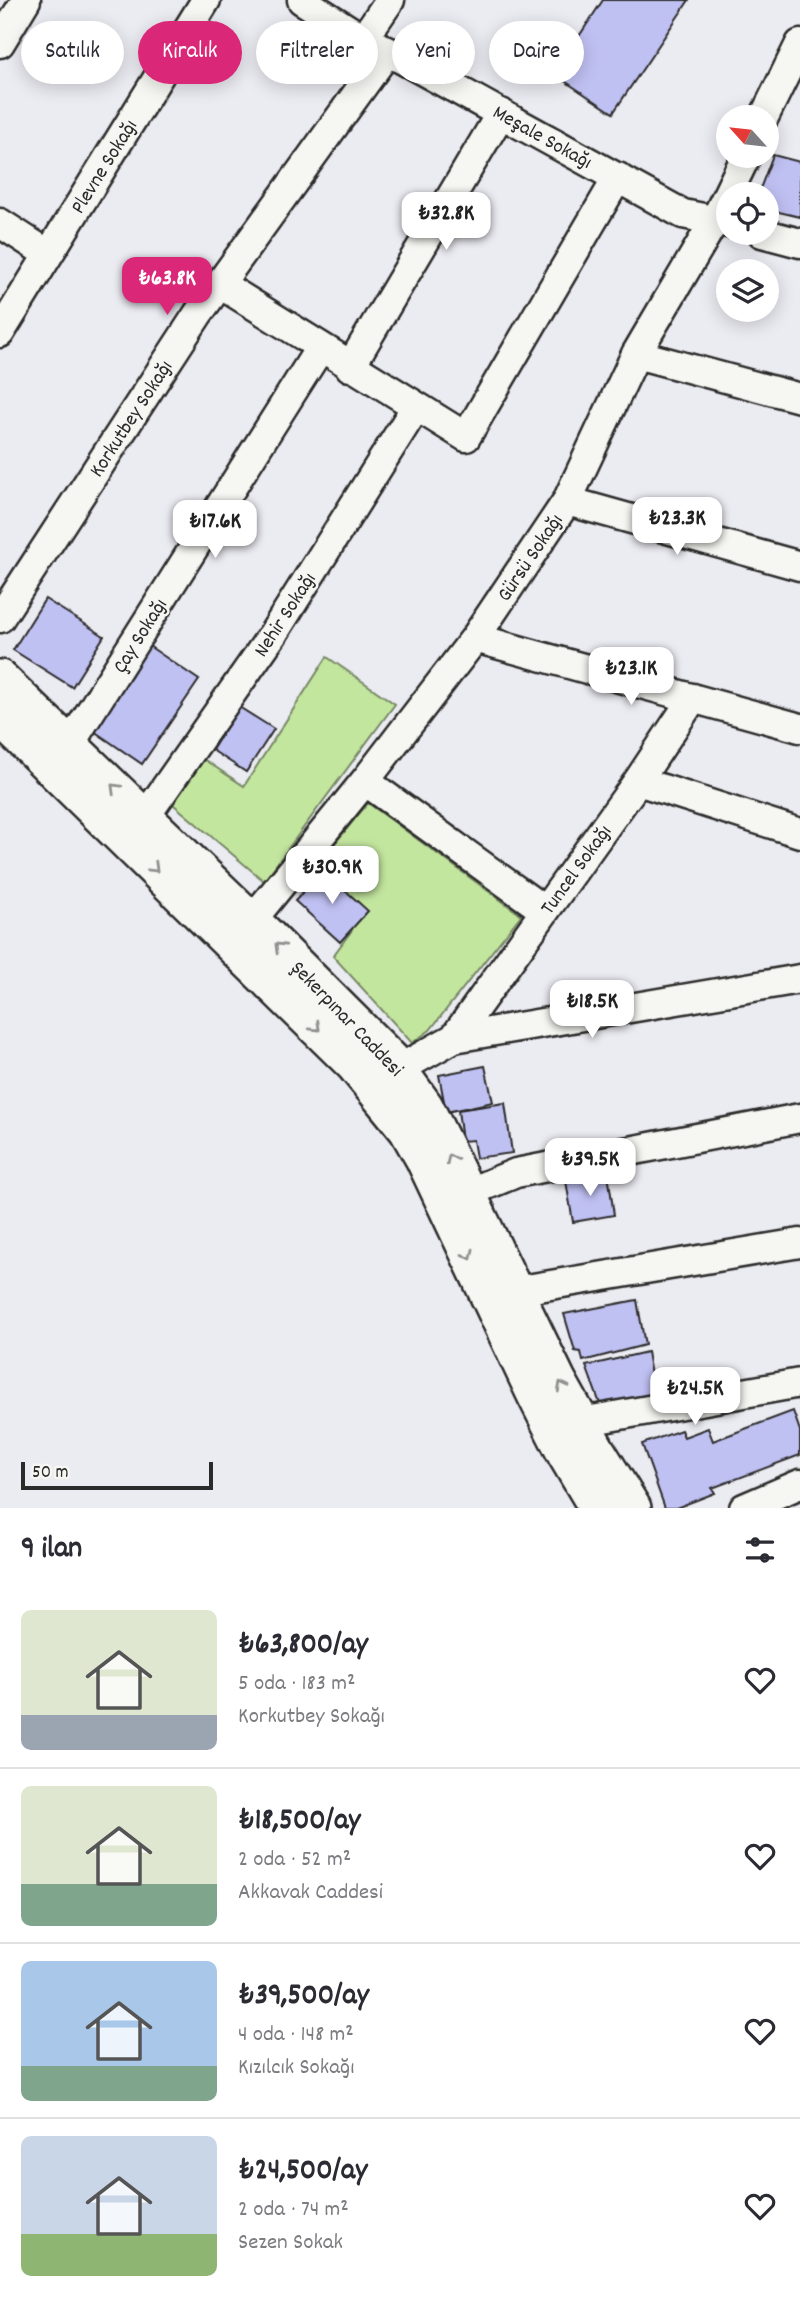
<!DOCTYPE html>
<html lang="tr">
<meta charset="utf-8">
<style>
:root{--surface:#fff;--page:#f2f2f3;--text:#2b2b33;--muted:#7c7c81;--line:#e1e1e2;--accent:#db2777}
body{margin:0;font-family:Dekko,sans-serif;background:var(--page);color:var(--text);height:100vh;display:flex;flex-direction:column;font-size:26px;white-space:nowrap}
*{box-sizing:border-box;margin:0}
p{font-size:23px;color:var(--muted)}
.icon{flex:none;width:38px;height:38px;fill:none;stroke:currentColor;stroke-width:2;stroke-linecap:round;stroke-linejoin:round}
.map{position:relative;height:1508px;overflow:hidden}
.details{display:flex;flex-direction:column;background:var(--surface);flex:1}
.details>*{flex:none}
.banner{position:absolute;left:21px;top:21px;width:760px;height:63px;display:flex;gap:14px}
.needle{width:46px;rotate:297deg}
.controls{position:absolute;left:716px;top:105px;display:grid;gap:14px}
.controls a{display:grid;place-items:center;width:63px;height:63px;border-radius:50%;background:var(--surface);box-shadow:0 4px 18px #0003;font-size:35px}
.scale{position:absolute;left:21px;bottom:18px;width:192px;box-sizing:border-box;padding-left:7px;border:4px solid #2b2b2b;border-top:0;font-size:19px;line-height:24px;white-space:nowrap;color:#2b2b2b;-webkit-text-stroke:5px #f6f6f2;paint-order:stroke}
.price{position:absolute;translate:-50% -60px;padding:0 16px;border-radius:14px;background:#fff;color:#222;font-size:23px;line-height:46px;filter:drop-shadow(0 2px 4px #0008)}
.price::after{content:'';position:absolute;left:50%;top:42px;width:21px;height:16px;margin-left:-10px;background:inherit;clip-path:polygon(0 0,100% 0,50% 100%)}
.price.current{background:var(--accent);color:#fff}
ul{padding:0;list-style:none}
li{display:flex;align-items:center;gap:21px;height:175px;padding:0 21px}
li+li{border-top:2px solid var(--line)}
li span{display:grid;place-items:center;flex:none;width:196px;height:140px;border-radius:10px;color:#555}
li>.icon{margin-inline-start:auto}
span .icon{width:84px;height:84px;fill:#fffc;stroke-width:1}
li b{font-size:30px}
h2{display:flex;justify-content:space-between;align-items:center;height:84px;padding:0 21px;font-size:30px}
.chip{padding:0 24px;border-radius:32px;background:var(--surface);box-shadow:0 4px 18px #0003;font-size:24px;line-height:63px}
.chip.current{background:var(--accent);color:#fff}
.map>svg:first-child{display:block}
</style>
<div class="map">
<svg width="800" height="1508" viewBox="0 0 800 1508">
<rect width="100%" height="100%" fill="#ebebf2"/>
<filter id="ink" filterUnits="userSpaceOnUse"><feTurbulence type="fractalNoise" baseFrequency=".0143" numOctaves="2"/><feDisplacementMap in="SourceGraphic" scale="14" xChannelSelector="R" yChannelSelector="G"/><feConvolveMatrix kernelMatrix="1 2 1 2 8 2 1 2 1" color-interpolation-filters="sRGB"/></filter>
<g filter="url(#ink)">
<path fill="#c3e69f" stroke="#778865" stroke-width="2" d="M327,657L395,704L264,881L167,799L197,755L244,786Z
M368,803L521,915L430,1030L412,1043L333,956L352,930L302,883Z"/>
<path fill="#c0c1f3" stroke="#2b2b2b" stroke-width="2" d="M603,0H689L613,113L554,74Z
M773,155L800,162V217L766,209V194H758Z
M45,599L104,636L72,687L13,650Z
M149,646L199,680L142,764L91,729Z
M239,707L274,729L246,772L212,750Z
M323,870L368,911L340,942L295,901Z
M485,1066L493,1102L446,1112L439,1075Z
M505,1103L512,1153L476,1158L473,1140L462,1141L458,1110Z
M608,1174L614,1215L573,1222L566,1181Z
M637,1300L645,1345L583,1361L581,1352L575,1351L564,1314Z
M647,1352L655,1398L602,1409L586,1366Z
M793,1411L800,1431V1455L712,1488L715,1493L676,1508H665L642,1444L681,1430L684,1437L708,1428L713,1441Z"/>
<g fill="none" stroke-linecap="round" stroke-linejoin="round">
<defs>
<path id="minor" d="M302,0L349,30L683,214L728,223
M364,38L390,0
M0,43L26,0
M764,117L800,44
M0,223L48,254
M762,233L800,243
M220,284L466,437L618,177
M0,333L206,0
M636,354L800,398
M350,367L501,113
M567,501L800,566
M0,618L198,314L388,51
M475,638L800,728
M70,744L320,348
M365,781L545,911
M638,781L800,833
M145,817L273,634L416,407
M252,920L365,781L475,638L567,501L636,354L715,220L746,156
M454,1038L638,781L693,698
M384,1083L399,1069L454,1038L800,979
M467,1193L516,1173L800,1118
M515,1291L800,1243
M581,1422L800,1383
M744,1508L800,1484"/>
<path id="major" d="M0,678L267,935L391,1059L425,1106L443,1142L558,1380L597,1450L633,1508
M0,718L354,1065L407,1130L423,1158L535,1395L565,1454L597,1508"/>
</defs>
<use href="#minor" stroke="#2b2b2b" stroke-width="33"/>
<use href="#major" stroke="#2b2b2b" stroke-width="40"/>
<use href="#minor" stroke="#f6f6f2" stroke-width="28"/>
<use href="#major" stroke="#f6f6f2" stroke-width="35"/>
</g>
<defs><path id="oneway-chevron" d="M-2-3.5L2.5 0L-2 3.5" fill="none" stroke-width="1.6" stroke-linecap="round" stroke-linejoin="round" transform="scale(1.75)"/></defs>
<g stroke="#90908e">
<use href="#oneway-chevron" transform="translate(115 788) rotate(-136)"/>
<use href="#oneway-chevron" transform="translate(154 868) rotate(44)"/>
<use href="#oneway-chevron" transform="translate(279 947) rotate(-135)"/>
<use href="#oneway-chevron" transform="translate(316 1027) rotate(44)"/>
<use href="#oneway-chevron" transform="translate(451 1159) rotate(-115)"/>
<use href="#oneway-chevron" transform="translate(469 1255) rotate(65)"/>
<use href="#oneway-chevron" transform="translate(562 1386) rotate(-118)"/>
</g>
</g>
<g text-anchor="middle" stroke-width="5" stroke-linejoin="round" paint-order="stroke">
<g font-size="21" fill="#2b2b2b" stroke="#f6f6f2">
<text transform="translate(543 136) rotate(29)" y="7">Meşale Sokağı</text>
<text transform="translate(103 166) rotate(-58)" y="7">Plevne Sokağı</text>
<text transform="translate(130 418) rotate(-57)" y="7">Korkutbey Sokağı</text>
<text transform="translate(529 557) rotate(-56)" y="7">Gürsü Sokağı</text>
<text transform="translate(284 614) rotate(-57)" y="7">Nehir Sokağı</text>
<text transform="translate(139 635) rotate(-58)" y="7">Çay Sokağı</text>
<text transform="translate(575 869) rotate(-54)" y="7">Tuncel Sokağı</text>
<text transform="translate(348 1018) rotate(46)" y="7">Şekerpınar Caddesi</text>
</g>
</g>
</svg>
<div class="controls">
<a><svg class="needle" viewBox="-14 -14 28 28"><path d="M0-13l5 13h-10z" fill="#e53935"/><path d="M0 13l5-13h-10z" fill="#7c7c81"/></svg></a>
<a><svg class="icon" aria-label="locate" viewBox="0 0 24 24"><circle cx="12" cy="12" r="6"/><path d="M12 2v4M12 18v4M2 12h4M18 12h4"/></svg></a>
<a><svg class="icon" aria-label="layers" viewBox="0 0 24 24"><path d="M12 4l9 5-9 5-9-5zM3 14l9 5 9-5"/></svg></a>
</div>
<div class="scale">50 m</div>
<b class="price" style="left:446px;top:252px">₺32.8K</b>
<b class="price current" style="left:167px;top:317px">₺63.8K</b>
<b class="price" style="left:677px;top:557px">₺23.3K</b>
<b class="price" style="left:215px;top:560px">₺17.6K</b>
<b class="price" style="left:631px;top:707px">₺23.1K</b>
<b class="price" style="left:332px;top:906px">₺30.9K</b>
<b class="price" style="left:592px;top:1040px">₺18.5K</b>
<b class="price" style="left:590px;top:1198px">₺39.5K</b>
<b class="price" style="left:695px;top:1427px">₺24.5K</b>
<div class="banner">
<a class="chip">Satılık</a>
<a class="chip current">Kiralık</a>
<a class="chip">Filtreler</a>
<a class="chip">Yeni</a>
<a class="chip">Daire</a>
</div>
</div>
<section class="details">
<h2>9 ilan<svg class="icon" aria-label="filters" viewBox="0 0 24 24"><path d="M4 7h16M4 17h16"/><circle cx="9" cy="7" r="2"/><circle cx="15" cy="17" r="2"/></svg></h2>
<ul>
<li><span style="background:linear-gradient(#dfe7d0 75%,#9aa5b1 0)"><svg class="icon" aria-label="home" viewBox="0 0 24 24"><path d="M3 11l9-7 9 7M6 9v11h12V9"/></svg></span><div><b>₺63,800/ay</b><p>5 oda · 183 m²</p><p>Korkutbey Sokağı</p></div><svg class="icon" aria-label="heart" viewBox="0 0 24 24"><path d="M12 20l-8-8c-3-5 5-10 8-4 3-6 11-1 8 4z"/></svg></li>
<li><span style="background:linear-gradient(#dfe7d0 70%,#7fa58c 0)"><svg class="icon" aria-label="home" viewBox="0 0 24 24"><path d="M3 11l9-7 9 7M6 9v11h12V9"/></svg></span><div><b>₺18,500/ay</b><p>2 oda · 52 m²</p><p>Akkavak Caddesi</p></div><svg class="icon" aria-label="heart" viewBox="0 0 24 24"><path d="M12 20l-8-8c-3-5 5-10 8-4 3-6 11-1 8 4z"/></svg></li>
<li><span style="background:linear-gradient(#a9c7e8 75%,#7fa58c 0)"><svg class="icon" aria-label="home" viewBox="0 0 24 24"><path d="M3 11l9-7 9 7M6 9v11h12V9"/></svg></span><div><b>₺39,500/ay</b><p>4 oda · 148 m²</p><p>Kızılcık Sokağı</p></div><svg class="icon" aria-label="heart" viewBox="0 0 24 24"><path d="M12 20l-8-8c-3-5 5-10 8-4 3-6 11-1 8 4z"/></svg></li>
<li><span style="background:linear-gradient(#c9d6e8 70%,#8fb573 0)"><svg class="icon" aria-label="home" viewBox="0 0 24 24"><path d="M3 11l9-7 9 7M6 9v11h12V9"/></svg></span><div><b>₺24,500/ay</b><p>2 oda · 74 m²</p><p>Sezen Sokak</p></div><svg class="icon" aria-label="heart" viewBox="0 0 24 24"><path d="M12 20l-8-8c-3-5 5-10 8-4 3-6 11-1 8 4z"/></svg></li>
</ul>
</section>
